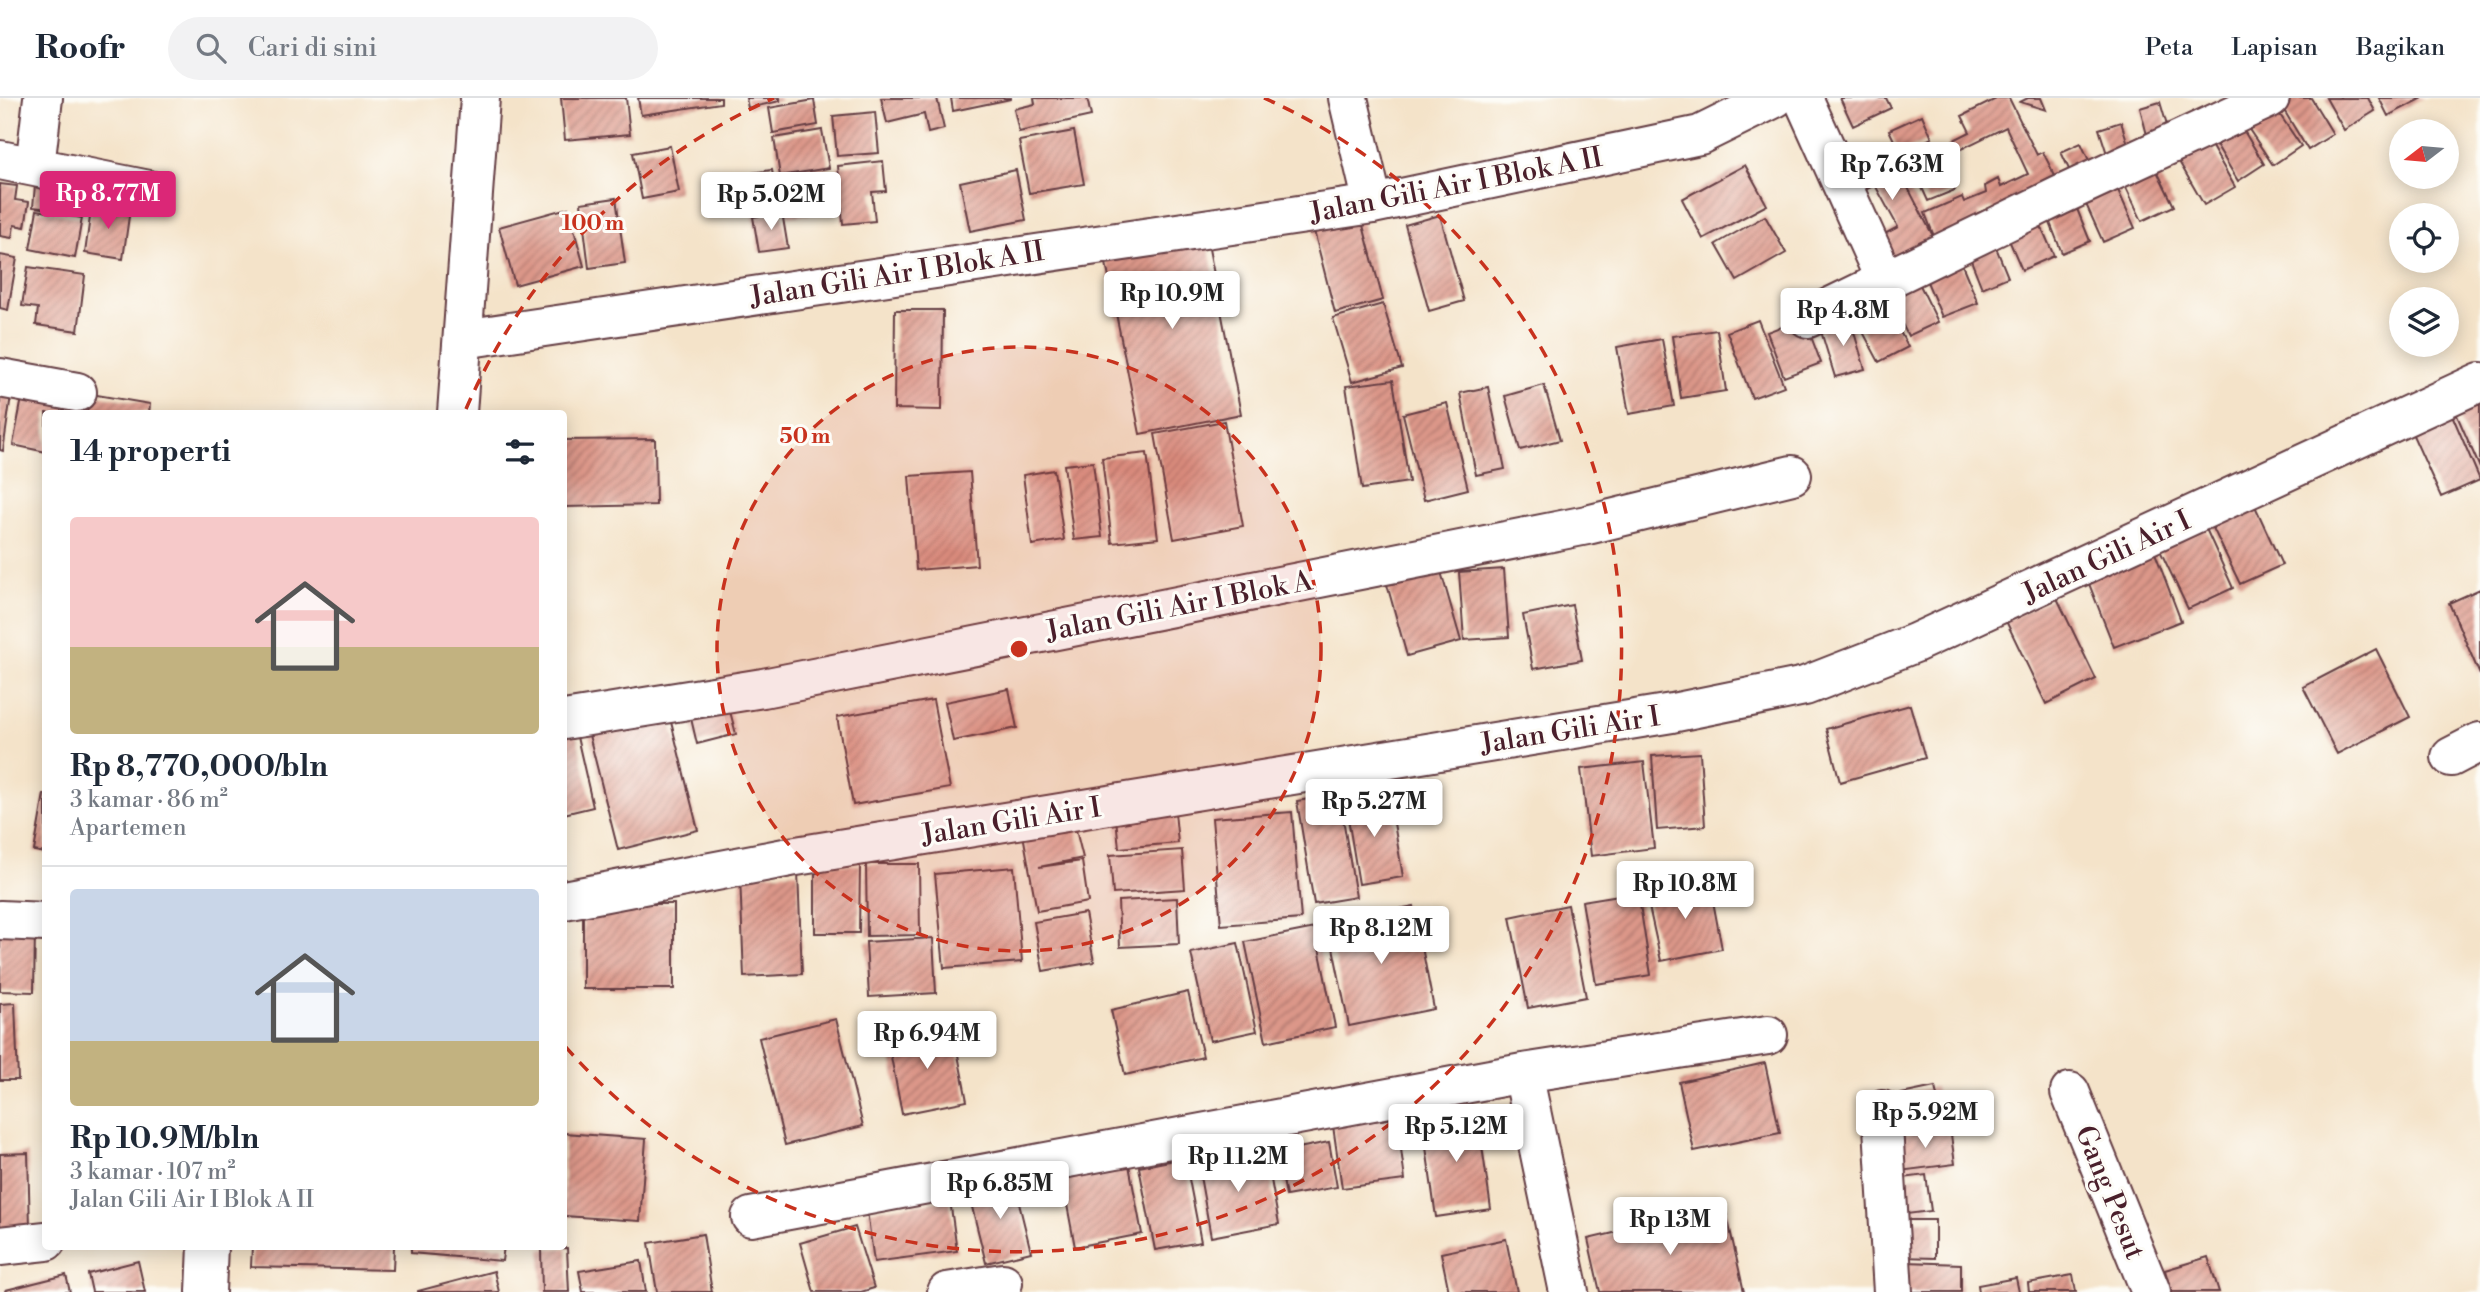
<!DOCTYPE html>
<html lang="id">
<meta charset="utf-8">
<style>
:root{--surface:#fff;--page:#f2f2f3;--text:#1f2937;--muted:#747a83;--line:#e0e1e3;--accent:#db2777}
body{margin:0;font-family:"Libre Bodoni",serif;background:var(--page);color:var(--text);height:100vh;display:flex;flex-direction:column;font-size:26px;white-space:nowrap}
*{box-sizing:border-box;margin:0}
p{font-size:23px;color:var(--muted)}
.icon{flex:none;width:38px;height:38px;fill:none;stroke:currentColor;stroke-width:2;stroke-linecap:round;stroke-linejoin:round}
.map{position:relative;flex:1;overflow:hidden}
.sheet{position:absolute;left:42px;top:312px;width:525px;height:840px;display:flex;flex-direction:column;background:var(--surface);border-radius:7px;box-shadow:0 4px 18px #0003}
.sheet>*{flex:none}
.needle{width:46px;rotate:254deg}
.buttons{position:absolute;left:2389px;top:21px;display:grid;gap:14px}
.buttons a{display:grid;place-items:center;width:70px;height:70px;border-radius:50%;background:var(--surface);box-shadow:0 4px 18px #0003;font-size:35px}
.price{position:absolute;translate:-50% -60px;padding:0 16px;border-radius:7px;background:#fff;color:#222;font-size:23px;line-height:46px;filter:drop-shadow(0 2px 4px #0008)}
.price::after{content:'';position:absolute;left:50%;top:42px;width:21px;height:16px;margin-left:-10px;background:inherit;clip-path:polygon(0 0,100% 0,50% 100%)}
.price.on{background:var(--accent);color:#fff}
ul{padding:0;list-style:none}
li{display:grid;align-content:center;gap:14px;height:371px;padding:0 28px}
li+li{border-top:2px solid var(--line)}
li span{display:grid;place-items:center;height:217px;border-radius:7px;color:#555}
li>.icon{margin-inline-start:auto}
span .icon{width:126px;height:126px;fill:#fffc;stroke-width:1}
li b{font-size:30px}
h2{display:flex;justify-content:space-between;align-items:center;height:84px;padding:0 28px;font-size:30px}
header{display:flex;align-items:center;gap:42px;box-sizing:border-box;height:98px;padding:0 35px;background:var(--surface);border-bottom:2px solid var(--line)}
header strong{font-size:33px}
nav{display:flex;gap:38px;margin-inline-start:auto;font-size:24px}
.search{width:490px;height:63px;background:var(--page);display:flex;align-items:center;gap:18px;box-sizing:border-box;padding:0 24px;border-radius:38px;color:var(--muted);font-size:26px}
.map>svg:first-child{display:block}
</style>
<header>
<strong>Roofr</strong>
<div class="search"><svg class="icon" aria-label="search" viewBox="0 0 24 24"><circle cx="10" cy="10" r="6"/><path d="M15 15l6 6"/></svg>Cari di sini</div>
<nav><a>Peta</a><a>Lapisan</a><a>Bagikan</a></nav>
</header>
<div class="map">
<svg width="2480" height="1194" viewBox="0 0 2480 1194">
<defs>
<pattern id="building-hatch" width="6" height="6" patternUnits="userSpaceOnUse" patternTransform="scale(1.75)"><rect width="6" height="6" fill="#dc9789"/><path d="M-1 1l2-2M0 6l6-6M5 7l2-2" fill="none" stroke="#b47b70"/></pattern>
</defs>
<rect width="100%" height="100%" fill="#fdfcf7"/>
<filter id="ink" filterUnits="userSpaceOnUse"><feTurbulence type="fractalNoise" baseFrequency=".0143" numOctaves="2"/><feDisplacementMap in="SourceGraphic" scale="14" xChannelSelector="R" yChannelSelector="G"/><feConvolveMatrix kernelMatrix="1 2 1 2 8 2 1 2 1" color-interpolation-filters="sRGB"/></filter>
<filter id="wash" filterUnits="userSpaceOnUse"><feTurbulence type="fractalNoise" baseFrequency=".00686" numOctaves="4" result="noise"/><feDisplacementMap in="SourceGraphic" scale="28" xChannelSelector="R" yChannelSelector="G"/><feGaussianBlur stdDeviation="1.57" result="paint"/><feColorMatrix in="noise" values="0 0 0 0 0 0 0 0 0 0 0 0 0 0 0 0 0 1.4 0 .05"/><feComposite in="paint" operator="in"/></filter>
<g filter="url(#wash)">
<rect width="100%" height="100%" fill="#f4e3c9"/>
<g id="blocks">
<path fill="url(#building-hatch)" d="M561,0H626L630,36L565,42Z
M638,0H721V5L641,17Z
M746,0H780V3L748,10Z
M881,0H937L944,31L928,35L924,16L887,25Z
M951,0H1011V1L953,13Z
M1034,0H1087L1091,18L1019,34L1014,11L1035,6Z
M1840,0H1886L1891,10L1853,28Z
M1998,0H2009L2037,57L2043,54L2060,88L1996,118L1992,109L1978,115L1982,127L1937,146L1925,115L1962,99L1964,104L1986,95L1985,88L1998,81L2001,89L2028,76L2006,29L1953,55L1948,45L1970,34L1962,18Z
M2028,0H2041L2046,12L2020,4Z
M2284,0H2311L2333,36L2308,52L2279,4Z
M2326,0H2368L2375,13L2344,32Z
M2379,0H2423L2388,18Z
M814,2L818,27L773,35L769,10Z
M2160,4L2168,31L2147,37L2140,10Z
M2272,5L2301,48L2273,67L2244,24Z
M875,14L879,55L837,58L833,18Z
M1922,17L1932,40L1900,55L1889,32Z
M2236,20L2264,66L2238,83L2210,36Z
M2121,24L2130,52L2108,59L2099,31Z
M822,32L829,70L780,78L774,40Z
M1074,33L1084,86L1029,95L1019,43Z
M2204,35L2235,89L2204,107L2173,53Z
M2081,45L2092,69L2072,78L2061,54Z
M670,48L679,94L642,101L633,55Z
M1888,51L1933,138L1888,162L1877,140L1898,129L1875,87L1855,97L1843,75Z
M1942,60L1955,92L1928,103L1914,72Z
M883,63L886,93L872,94L875,123L843,126L838,68Z
M1745,67L1767,107L1703,141L1682,101Z
M2155,69L2174,108L2142,123L2123,83Z
M772,72L778,107L749,112L744,76Z
M1016,72L1026,122L970,133L960,84Z
M36,77L75,81L72,114L33,109Z
M806,78L811,116L788,119L783,81Z
M2113,81L2135,130L2103,144L2081,95Z
M0,86L17,88L15,102L29,104L25,129L14,127L12,140L0,138Z
M616,100L625,165L589,170L581,105Z
M2073,101L2090,143L2062,155L2045,112Z
M92,105L130,111L123,161L85,155Z
M568,110L584,168L515,187L499,129Z
M37,112L82,120L75,160L30,151Z
M782,114L788,150L759,154L753,119Z
M1360,116L1383,202L1335,215L1313,129Z
M1440,117L1464,203L1429,213L1405,127Z
M1765,118L1786,155L1737,183L1716,146Z
M2038,121L2054,158L2022,172L2006,135Z
M1205,130L1241,316L1140,336L1103,150Z
M1993,142L2008,179L1982,190L1967,152Z
M0,157L17,160L8,212L0,210Z
M1958,157L1978,205L1942,219L1922,172Z
M28,169L85,177L78,233L36,227L38,210L22,208Z
M1917,181L1938,224L1908,238L1887,195Z
M1884,203L1908,249L1879,264L1855,219Z
M1383,206L1402,270L1352,284L1333,220Z
M895,212H943L942,312L894,311Z
M1804,220L1821,265L1784,279L1767,234Z
M1850,221L1865,271L1835,279L1820,230Z
M1758,222L1784,288L1752,300L1727,234Z
M1717,232L1726,293L1681,300L1672,238Z
M1662,241L1674,308L1629,316L1617,249Z
M1393,282L1409,384L1362,391L1346,288Z
M1544,287L1560,342L1520,352L1505,298Z
M1488,289L1505,371L1476,377L1460,295Z
M2480,294V370L2452,306Z
M0,295L11,297L3,353L0,352Z
M91,296L150,306L149,315H87Z
M73,298L70,315H46V354L13,347L22,300Z
M1447,305L1468,391L1424,402L1403,316Z
M2447,305L2480,382L2441,399L2407,324Z
M1224,323L1243,428L1174,441L1155,336Z
M655,341L656,407L564,409V342Z
M1147,355L1158,440L1112,445L1102,360Z
M1093,364L1102,439L1074,442L1064,367Z
M1054,372L1064,442L1032,447L1023,377Z
M970,374L977,467L916,472L909,378Z
M2255,408L2282,467L2240,486L2212,428Z
M2202,422L2233,490L2188,511L2156,444Z
M2152,447L2181,523L2114,549L2084,473Z
M1439,467L1461,543L1407,558L1386,483Z
M1504,471L1509,539L1464,542L1459,474Z
M2480,491V577L2449,505Z
M2056,498L2096,581L2046,606L2006,523Z
M1572,507L1582,562L1533,571L1523,517Z
M2376,551L2410,619L2337,656L2303,589Z
M1009,591L1017,630L953,643L945,604Z
M727,602L736,636L697,646L689,612Z
M933,602L950,690L853,707L837,619Z
M1910,607L1925,660L1840,684L1826,631Z
M668,612L698,732L618,752L588,633Z
M575,630L593,709L564,716V632Z
M1700,655L1705,728L1657,732L1652,658Z
M1644,664L1654,750L1591,758L1581,671Z
M1389,695L1403,779L1359,786L1345,702Z
M44,696H46V755L34,753Z
M1339,696L1356,799L1314,806L1297,703Z
M1174,704L1178,745L1119,750L1115,710Z
M1292,714L1301,821L1221,827L1212,720Z
M1073,720L1083,760L1039,769L1082,763L1088,804L1037,813L1022,731Z
M1182,752L1185,791L1113,796L1110,757Z
M815,766L860,767L859,835H815Z
M866,766H919L920,837L867,838Z
M1014,769L1022,864L944,870L935,776Z
M798,774L802,876L744,879L740,777Z
M1709,782L1722,851L1661,863L1646,795Z
M1638,794L1651,877L1596,886L1582,803Z
M1177,800L1179,846L1120,849L1118,803Z
M583,806H674V891H583Z
M1568,807L1586,899L1528,910L1510,819Z
M1414,808L1434,911L1349,928L1328,825Z
M1085,815L1094,864L1043,873L1034,824Z
M1315,830L1335,929L1266,944L1245,844Z
M0,831H35L34,894L0,893Z
M933,840L936,895L869,899L866,844Z
M1238,845L1257,933L1210,943L1191,855Z
M1188,894L1203,959L1125,977L1111,912Z
M15,905L18,982H0V906Z
M836,921L863,1028L785,1047L759,940Z
M953,931L967,1003L902,1016L888,943Z
M1765,965L1780,1035L1694,1053L1679,984Z
M1935,989L1942,1021L1898,1030L1892,998Z
M1477,1013L1491,1111L1436,1119L1422,1021Z
M1397,1020L1405,1082L1342,1090L1333,1028Z
M1950,1030L1955,1066L1900,1073L1896,1037Z
M564,1035L646,1041L640,1123L564,1118Z
M1329,1044L1337,1089L1286,1098L1278,1054Z
M1266,1054L1279,1126L1211,1139L1198,1067Z
M28,1055L30,1130L0,1131V1056Z
M1185,1060L1201,1144L1155,1152L1139,1069Z
M1129,1067L1142,1136L1075,1149L1062,1080Z
M1926,1077L1931,1113L1899,1117L1895,1081Z
M1013,1081L1031,1154L986,1165L968,1093Z
M950,1102L957,1153L874,1164L867,1113Z
M1725,1109L1744,1194H1600L1588,1141Z
M1901,1122H1935V1160L1902,1159Z
M855,1129L874,1190L861,1194H814L800,1145Z
M703,1136L712,1194H657L649,1145Z
M1506,1141L1517,1194H1449L1441,1155Z
M252,1148H394L393,1172L251,1169Z
M411,1148H504L502,1163L411,1155Z
M567,1150L569,1194H542L541,1151Z
M2208,1159L2219,1194H2171L2165,1172Z
M138,1163L145,1194H92L88,1176Z
M641,1163L646,1194H583L579,1173Z
M1906,1164L1961,1166V1194H1906Z
M494,1173L499,1194H418V1193Z
M66,1177L70,1194H7L6,1192Z
M2073,1177L2076,1194H2029L2028,1185Z
M2016,1180L2019,1194H1979L1978,1187Z"/>
</g>
</g>
<g filter="url(#ink)">
<use href="#blocks" fill-opacity="0" stroke="#643c43" stroke-width="2"/>
<g fill="none" stroke-linecap="round" stroke-linejoin="round">
<defs>
<path id="minor" d="M1348,0L1373,106
M1803,0L1886,184
M0,62L149,92
M35,69L43,0
M1808,220L2059,98L2270,0
M463,241L1373,106L1700,37L1775,0
M0,280L77,294
M457,315L480,0
M564,622L763,590L1587,427L1792,377
M2451,659L2480,644
M564,802L790,759L1672,615L1805,588L1915,545L2480,284
M0,822L46,824
M1523,975L1569,1194
M2070,994L2151,1194
M1882,1012L1893,1194
M751,1119L1523,975L1768,937
M0,1148L46,1143
M206,1194L208,1148
M947,1194L1003,1185"/>
</defs>
<use href="#minor" stroke="#643c43" stroke-width="42"/>
<use href="#minor" stroke="#fff" stroke-width="38"/>
</g>
</g>
<circle cx="1019" cy="551" r="302" fill="#c8321e" fill-opacity=".12"/>
<g fill="none" stroke="#c8321e" stroke-width="3.5" stroke-dasharray="12 9">
<circle cx="1019" cy="551" r="302"/>
<path d="M466 311A603 603 0 0 1 774 0M1264 0A603 603 0 1 1 564 947"/>
</g>
<g text-anchor="middle" stroke-width="6" stroke-linejoin="round" paint-order="stroke">
<g font-size="28" fill="#4a1f2b" stroke="#fdfcf7">
<text transform="translate(1456 86) rotate(-11)" y="10">Jalan Gili Air I Blok A II</text>
<text transform="translate(897 175) rotate(-9)" y="10">Jalan Gili Air I Blok A II</text>
<text transform="translate(2106 458) rotate(-25)" y="10">Jalan Gili Air I</text>
<text transform="translate(1179 507) rotate(-11)" y="10">Jalan Gili Air I Blok A</text>
<text transform="translate(1570 631) rotate(-9)" y="10">Jalan Gili Air I</text>
<text transform="translate(1011 722) rotate(-9)" y="10">Jalan Gili Air I</text>
<text transform="translate(2111 1094) rotate(68)" y="10">Gang Pesut</text>
</g>
</g>
<circle cx="1019" cy="551" r="10" fill="#c8321e" stroke="#fdfcf7" stroke-width="3.5"/>
<g font-size="21" text-anchor="middle" font-weight="bold" fill="#c8321e" stroke="#fdfcf7" stroke-width="6" stroke-linejoin="round" paint-order="stroke">
<text x="593" y="132">100 m</text>
<text x="805" y="345">50 m</text>
</g>
</svg>
<div class="buttons">
<a><svg class="needle" viewBox="-14 -14 28 28"><path d="M0-13l5 13h-10z" fill="#e53935"/><path d="M0 13l5-13h-10z" fill="#747a83"/></svg></a>
<a><svg class="icon" aria-label="locate" viewBox="0 0 24 24"><circle cx="12" cy="12" r="6"/><path d="M12 2v4M12 18v4M2 12h4M18 12h4"/></svg></a>
<a><svg class="icon" aria-label="layers" viewBox="0 0 24 24"><path d="M12 4l9 5-9 5-9-5zM3 14l9 5 9-5"/></svg></a>
</div>
<b class="price" style="left:1892px;top:104px">Rp 7.63M</b>
<b class="price on" style="left:108px;top:133px">Rp 8.77M</b>
<b class="price" style="left:771px;top:134px">Rp 5.02M</b>
<b class="price" style="left:1172px;top:233px">Rp 10.9M</b>
<b class="price" style="left:1843px;top:250px">Rp 4.8M</b>
<b class="price" style="left:1374px;top:741px">Rp 5.27M</b>
<b class="price" style="left:1685px;top:823px">Rp 10.8M</b>
<b class="price" style="left:1381px;top:868px">Rp 8.12M</b>
<b class="price" style="left:927px;top:973px">Rp 6.94M</b>
<b class="price" style="left:1925px;top:1052px">Rp 5.92M</b>
<b class="price" style="left:1456px;top:1066px">Rp 5.12M</b>
<b class="price" style="left:1238px;top:1096px">Rp 11.2M</b>
<b class="price" style="left:1000px;top:1123px">Rp 6.85M</b>
<b class="price" style="left:1670px;top:1159px">Rp 13M</b>
<section class="sheet">
<h2>14 properti<svg class="icon" aria-label="filters" viewBox="0 0 24 24"><path d="M4 7h16M4 17h16"/><circle cx="9" cy="7" r="2"/><circle cx="15" cy="17" r="2"/></svg></h2>
<ul>
<li><span style="background:linear-gradient(#f6c9c9 60%,#c2b280 0)"><svg class="icon" aria-label="home" viewBox="0 0 24 24"><path d="M3 11l9-7 9 7M6 9v11h12V9"/></svg></span><div><b>Rp 8,770,000/bln</b><p>3 kamar · 86 m²</p><p>Apartemen</p></div></li>
<li><span style="background:linear-gradient(#c9d6e8 70%,#c2b280 0)"><svg class="icon" aria-label="home" viewBox="0 0 24 24"><path d="M3 11l9-7 9 7M6 9v11h12V9"/></svg></span><div><b>Rp 10.9M/bln</b><p>3 kamar · 107 m²</p><p>Jalan Gili Air I Blok A II</p></div></li>
</ul>
</section>
</div>
